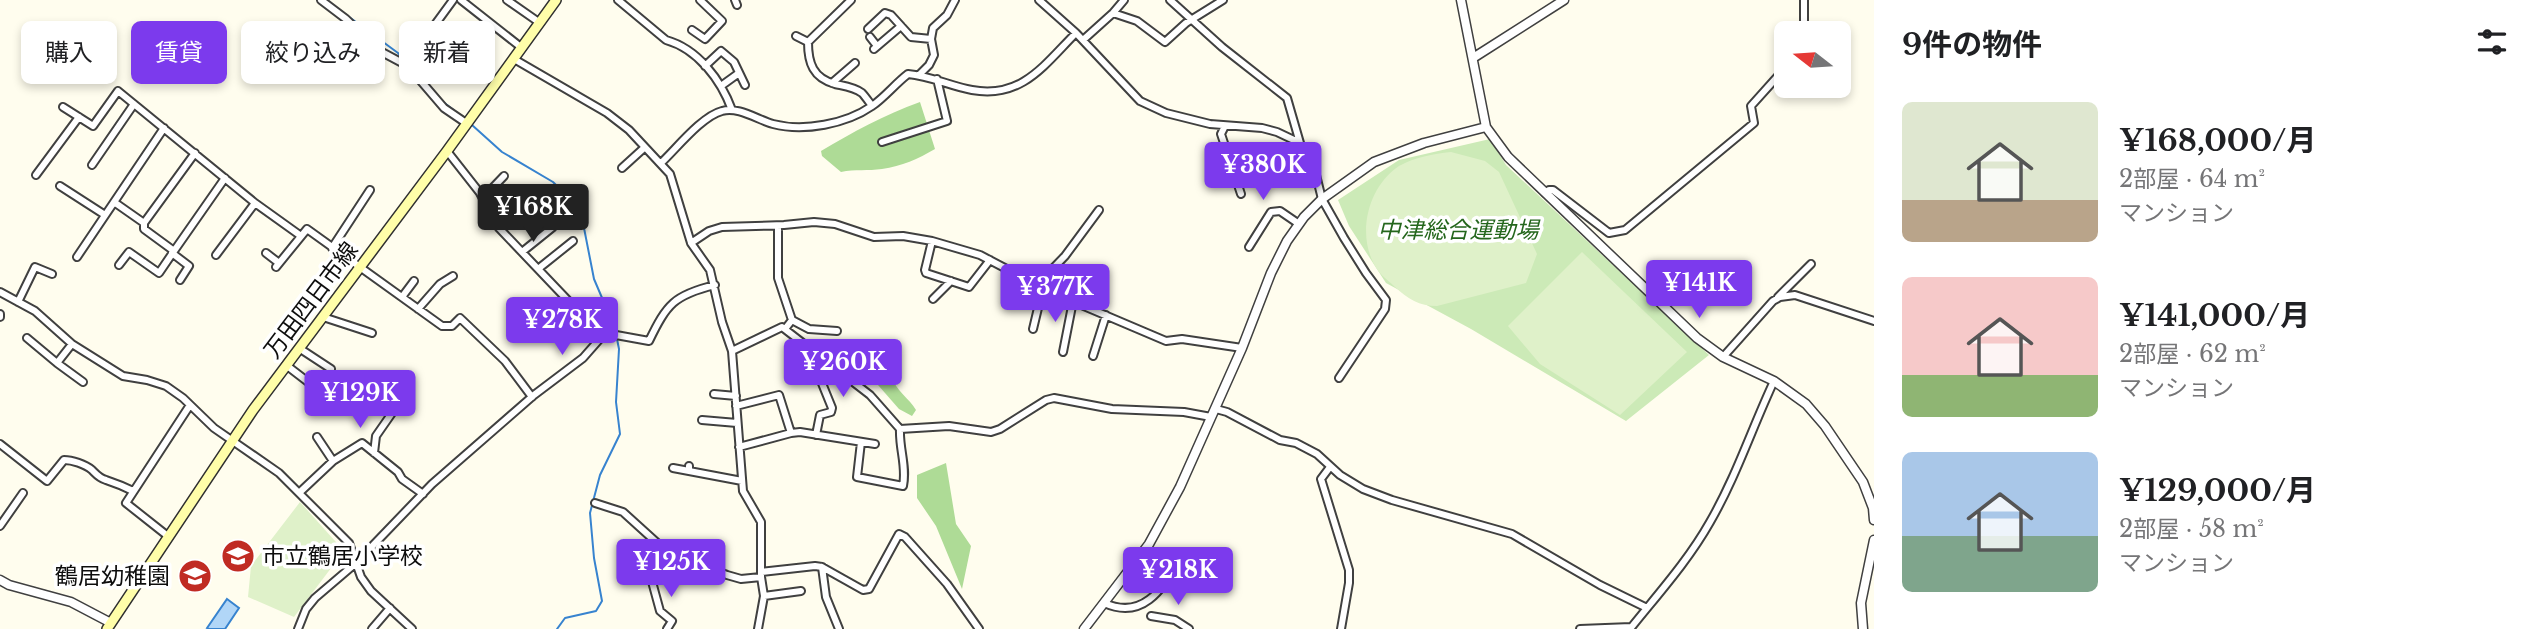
<!DOCTYPE html>
<html lang="ja">
<meta charset="utf-8">
<style>
:root{--surface:#fff;--page:#f6f6f6;--text:#202124;--muted:#757577;--accent:#7c3aed}
body{margin:0;font-family:"Libre Baskerville","Noto Sans JP",serif;background:var(--page);color:var(--text);height:100vh;display:flex;flex-direction:column;font-size:26px;white-space:nowrap}
*{box-sizing:border-box;margin:0}
p{font-size:23px;color:var(--muted)}
.icon{flex:none;width:38px;height:38px;fill:none;stroke:currentColor;stroke-width:2;stroke-linecap:round;stroke-linejoin:round}
.map{position:relative;flex:1;overflow:hidden}
.drawer{display:flex;flex-direction:column;background:var(--surface);width:665px}
.drawer>*{flex:none}
.hud{position:absolute;left:21px;top:21px;width:665px;height:63px;display:flex;gap:14px}
.needle{width:46px;rotate:287deg}
.controls{position:absolute;left:1774px;top:21px;display:grid;gap:14px}
.controls a{display:grid;place-items:center;width:77px;height:77px;border-radius:10px;background:var(--surface);box-shadow:0 4px 10px #0003;font-size:35px}
.price{position:absolute;translate:-50% -60px;padding:0 16px;border-radius:7px;background:var(--accent);color:#fff;font-size:23px;line-height:46px;filter:drop-shadow(0 2px 4px #0008)}
.price::after{content:'';position:absolute;left:50%;top:42px;width:21px;height:16px;margin-left:-10px;background:inherit;clip-path:polygon(0 0,100% 0,50% 100%)}
.price.on{background:#222;color:#fff}
ul{padding:0;list-style:none}
li{display:flex;align-items:center;gap:21px;height:175px;padding:0 28px}
li span{display:grid;place-items:center;flex:none;width:196px;height:140px;border-radius:10px;color:#555}
li>.icon{margin-inline-start:auto}
span .icon{width:84px;height:84px;fill:#fffc;stroke-width:1}
li b{font-size:30px}
h2{display:flex;justify-content:space-between;align-items:center;height:84px;padding:0 28px;font-size:30px}
.pill{padding:0 24px;border-radius:10px;background:var(--surface);box-shadow:0 4px 10px #0003;font-size:24px;line-height:63px}
.pill.on{background:var(--accent);color:#fff}
main{display:flex;flex:1;min-height:0}
.map>svg:first-child{display:block}
</style>
<main>
<div class="map">
<svg width="1874" height="629" viewBox="0 0 1874 629">
<rect width="100%" height="100%" fill="#fffdee"/>
<path fill="#cceab7" d="M1490,139L1506,165L1709,355L1626,421L1471,329L1386,283L1349,226L1338,200L1399,160Z"/>
<path fill="#aedb96" d="M920,102L935,149C918,159 902,166 882,169C868,171 855,169 841,172L822,156L821,151C853,132 884,115 920,102Z
M886,343H893C898,358 890,365 892,377C895,390 910,399 916,410L912,416L899,409L878,385V366Z
M946,463L956,524L971,546L962,589L936,526L917,498V475Z"/>
<path fill="#dff1c9" d="M1451,152L1485,161L1499,172L1537,254L1526,283L1437,306C1419,306 1408,299 1395,287C1390,282 1383,277 1379,272C1355,240 1366,188 1399,166C1415,157 1433,154 1451,152Z
M1582,252L1687,352L1620,415L1540,364L1508,326Z
M300,502L344,551L294,617L248,597L251,566Z"/>
<path fill="#b1d6f7" stroke="#3783cf" stroke-width="2" d="M227,599L239,608L225,629H209L207,628Z"/>
<g fill="none" stroke-linecap="round" stroke-linejoin="round">
<path stroke="#3783cf" stroke-width="2" d="M326,0L398,53L405,61
M442,101L465,119
M472,125L502,152L553,182L576,205L584,228L594,279L617,333
M557,629L565,618L596,611L602,601L594,558L590,513L600,475L620,434L616,402L619,349L617,339"/>
<defs>
<path id="minor" d="M321,0L346,19L378,50L408,66L444,108L466,123
M461,0L522,48
M507,0L540,23
M618,0L666,40C698,49 721,80 732,110
M735,0L737,5
M1039,0L1076,33L1140,101L1166,113L1210,124L1262,128L1277,132L1296,141L1303,148L1316,175L1322,199L1344,238L1366,273L1386,300L1385,309L1339,378
M1170,0L1222,47L1287,98L1300,143
M1113,13L1137,21L1165,42L1186,23L1223,0
M434,26L453,0
M868,29L885,13L891,15L911,37L931,39
M692,30L705,39L722,21L700,0
M1804,33V0
M796,36L808,42C808,63 813,78 835,84C844,86 854,87 862,93C865,96 869,102 872,106
M870,37L877,46
M1083,40L1113,13L1124,0
M808,42L851,0
M874,49L901,26
M514,59L607,113L629,130L670,174L691,243L710,270L722,322L732,351L743,491L761,522V577L764,596L758,629
M705,66L721,51L734,62L745,85
M919,75L929,65L934,55L931,39L933,28L947,15L955,0
M832,83L855,63
M721,86L739,73
M63,107L93,126L118,91L255,203L301,236
M1225,126L1221,134L1241,194
M882,142L947,121L937,79
M447,151L480,193L499,228L578,311L583,314L597,313L605,333
M661,163C676,149 702,116 722,111C738,106 758,120 773,124C804,132 846,124 872,106C885,97 895,84 908,74C931,76 950,86 972,90C1022,99 1044,65 1076,33
M92,165L134,104
M622,168L644,148
M36,175L79,117
M60,186L105,215
M1545,193L1549,190H1553L1609,233L1625,230L1754,123L1751,106L1787,66
M483,198L504,176
M114,202L144,223V229L174,251L225,178
M144,223L195,153
M778,226V278L792,320L785,329
M499,228L538,195
M932,241L925,270L926,273L969,287L990,260
M691,243L709,231L722,227L784,225L814,222L835,224L874,237L903,236L932,241L980,255L1053,293L1166,341L1182,339L1242,348
M1249,247L1271,212L1280,211L1299,224
M332,248L370,190
M522,252L553,227
M172,253L189,266L180,280
M266,253L279,263
M216,255L255,203
M77,257L164,128
M119,265L129,252L159,273L174,251
M276,267L307,229L442,326H452L460,318L505,361L532,397
M538,269L573,241
M1038,284L1065,256L1099,210
M0,292L35,311L72,344L123,376L147,380L166,386L183,398L214,428L279,473L349,543L361,577L371,591L412,629
M402,297L414,281
M1778,297L1811,264
M933,299L951,281
M18,302L35,267L52,274
M418,309L440,284L453,276
M0,314V317
M323,317L372,333
M792,320L809,329L837,331
M1033,329L1043,287
M605,333L649,341C667,304 674,295 715,285
M27,338L57,363
M72,344L57,363L83,382
M299,348L331,369
M732,351L782,327L870,395L900,429L949,426L991,432L1000,429L1046,400L1054,398L1112,409L1184,412L1211,417
M1063,352L1073,301
M1093,356L1106,315
M1723,357L1773,301L1780,297L1795,295L1874,321
M286,365L312,385
M714,394L736,396
M736,406L779,395L791,433L739,447
M1216,409L1227,412L1280,440L1296,443L1317,454L1340,475L1363,489L1392,500L1512,534L1600,585L1647,608
M702,420L737,423
M791,433L800,432L875,444
M816,435L820,415L831,412L832,408L817,371L816,354
M317,437L333,461
M861,442L857,477L903,486C907,466 899,449 900,429
M0,444L47,481L64,460C72,460 85,464 92,470C96,474 99,478 106,480C115,483 123,486 133,491
M374,453L376,436L408,390L392,378
M689,466V471L742,481
M1330,467L1321,479L1349,570V583L1341,629
M673,468L689,471
M299,493L333,461L362,443L398,472L402,479L423,494
M595,503L623,512L666,551L727,575L741,579L761,577
M0,526L23,493
M169,537L126,503L190,405
M666,551L652,570L651,578L660,611L672,621L667,629
M822,567L863,590L869,589L899,534L905,537L947,584L979,629
M761,572L815,566L822,567L826,597L839,629
M764,596L801,591
M1104,603C1147,622 1165,583 1185,552
M1151,616L1175,620L1189,629
M298,629L306,609L315,598L356,563L432,484L534,395L583,358L605,333
M372,629L390,608
M1580,629L1631,627
M1630,629C1658,594 1688,561 1710,522C1736,477 1752,428 1774,381"/>
<path id="tertiary" d="M1461,0L1486,127L1508,157L1697,338L1723,357L1774,381L1806,404L1825,426L1863,482L1873,508L1874,520
M1473,58L1564,0
M0,580L9,585L71,602L111,623
M1084,629L1149,544L1180,487L1242,348L1271,273L1287,241L1304,217L1322,199L1374,162L1424,143L1486,127
M1863,629L1861,603L1874,540"/>
<path id="secondary" d="M107,629L253,410L447,151L556,0"/>
</defs>
<use href="#minor" stroke="#404040" stroke-width="10"/>
<use href="#tertiary" stroke="#404040" stroke-width="11"/>
<use href="#secondary" stroke="#2f2f2f" stroke-width="12"/>
<use href="#minor" stroke="#fff" stroke-width="6"/>
<use href="#tertiary" stroke="#fff" stroke-width="8"/>
<use href="#secondary" stroke="#fffea9" stroke-width="9"/>
</g>
<defs>
<symbol id="school-disc" viewBox="-11 -11 22 22"><circle r="9.5" fill="#c02b23" stroke="#fff"/><path d="M0-5L7-2L0 1L-7-2ZM-4 1L0 2.5L4 1V4Q0 6-4 4Z" fill="#fff"/></symbol>
</defs>
<g fill-rule="evenodd">
<use href="#school-disc" x="219" y="537" width="38" height="38"/>
<use href="#school-disc" x="176" y="557" width="38" height="38"/>
</g>
<g text-anchor="middle" stroke-width="7" stroke-linejoin="round" paint-order="stroke">
<g font-size="23" font-style="italic" fill="#24661c" stroke="#fff">
<text x="1458" y="238">中津総合運動場</text>
</g>
<g font-size="23" fill="#0d0d0d" stroke="#fff">
<text transform="translate(311 300) rotate(-53)" y="8">万田四日市線</text>
</g>
<g font-size="23" fill="#0d0d0d" stroke="#fff" text-anchor="start">
<text x="262" y="564">市立鶴居小学校</text>
<text x="170" y="584" text-anchor="end">鶴居幼稚園</text>
</g>
</g>
</svg>
<div class="controls">
<a><svg class="needle" viewBox="-14 -14 28 28"><path d="M0-13l5 13h-10z" fill="#e53935"/><path d="M0 13l5-13h-10z" fill="#757577"/></svg></a>
</div>
<b class="price" style="left:1263px;top:202px">¥380K</b>
<b class="price on" style="left:533px;top:244px">¥168K</b>
<b class="price" style="left:1699px;top:320px">¥141K</b>
<b class="price" style="left:1055px;top:324px">¥377K</b>
<b class="price" style="left:562px;top:357px">¥278K</b>
<b class="price" style="left:843px;top:399px">¥260K</b>
<b class="price" style="left:360px;top:430px">¥129K</b>
<b class="price" style="left:671px;top:599px">¥125K</b>
<b class="price" style="left:1178px;top:607px">¥218K</b>
<div class="hud">
<a class="pill">購入</a>
<a class="pill on">賃貸</a>
<a class="pill">絞り込み</a>
<a class="pill">新着</a>
</div>
</div>
<section class="drawer">
<h2>9件の物件<svg class="icon" aria-label="filters" viewBox="0 0 24 24"><path d="M4 7h16M4 17h16"/><circle cx="9" cy="7" r="2"/><circle cx="15" cy="17" r="2"/></svg></h2>
<ul>
<li><span style="background:linear-gradient(#dfe7d0 70%,#b9a48a 0)"><svg class="icon" aria-label="home" viewBox="0 0 24 24"><path d="M3 11l9-7 9 7M6 9v11h12V9"/></svg></span><div><b>¥168,000/月</b><p>2部屋 · 64 m²</p><p>マンション</p></div></li>
<li><span style="background:linear-gradient(#f6c9c9 70%,#8fb573 0)"><svg class="icon" aria-label="home" viewBox="0 0 24 24"><path d="M3 11l9-7 9 7M6 9v11h12V9"/></svg></span><div><b>¥141,000/月</b><p>2部屋 · 62 m²</p><p>マンション</p></div></li>
<li><span style="background:linear-gradient(#a9c7e8 60%,#7fa58c 0)"><svg class="icon" aria-label="home" viewBox="0 0 24 24"><path d="M3 11l9-7 9 7M6 9v11h12V9"/></svg></span><div><b>¥129,000/月</b><p>2部屋 · 58 m²</p><p>マンション</p></div></li>
</ul>
</section>
</main>
